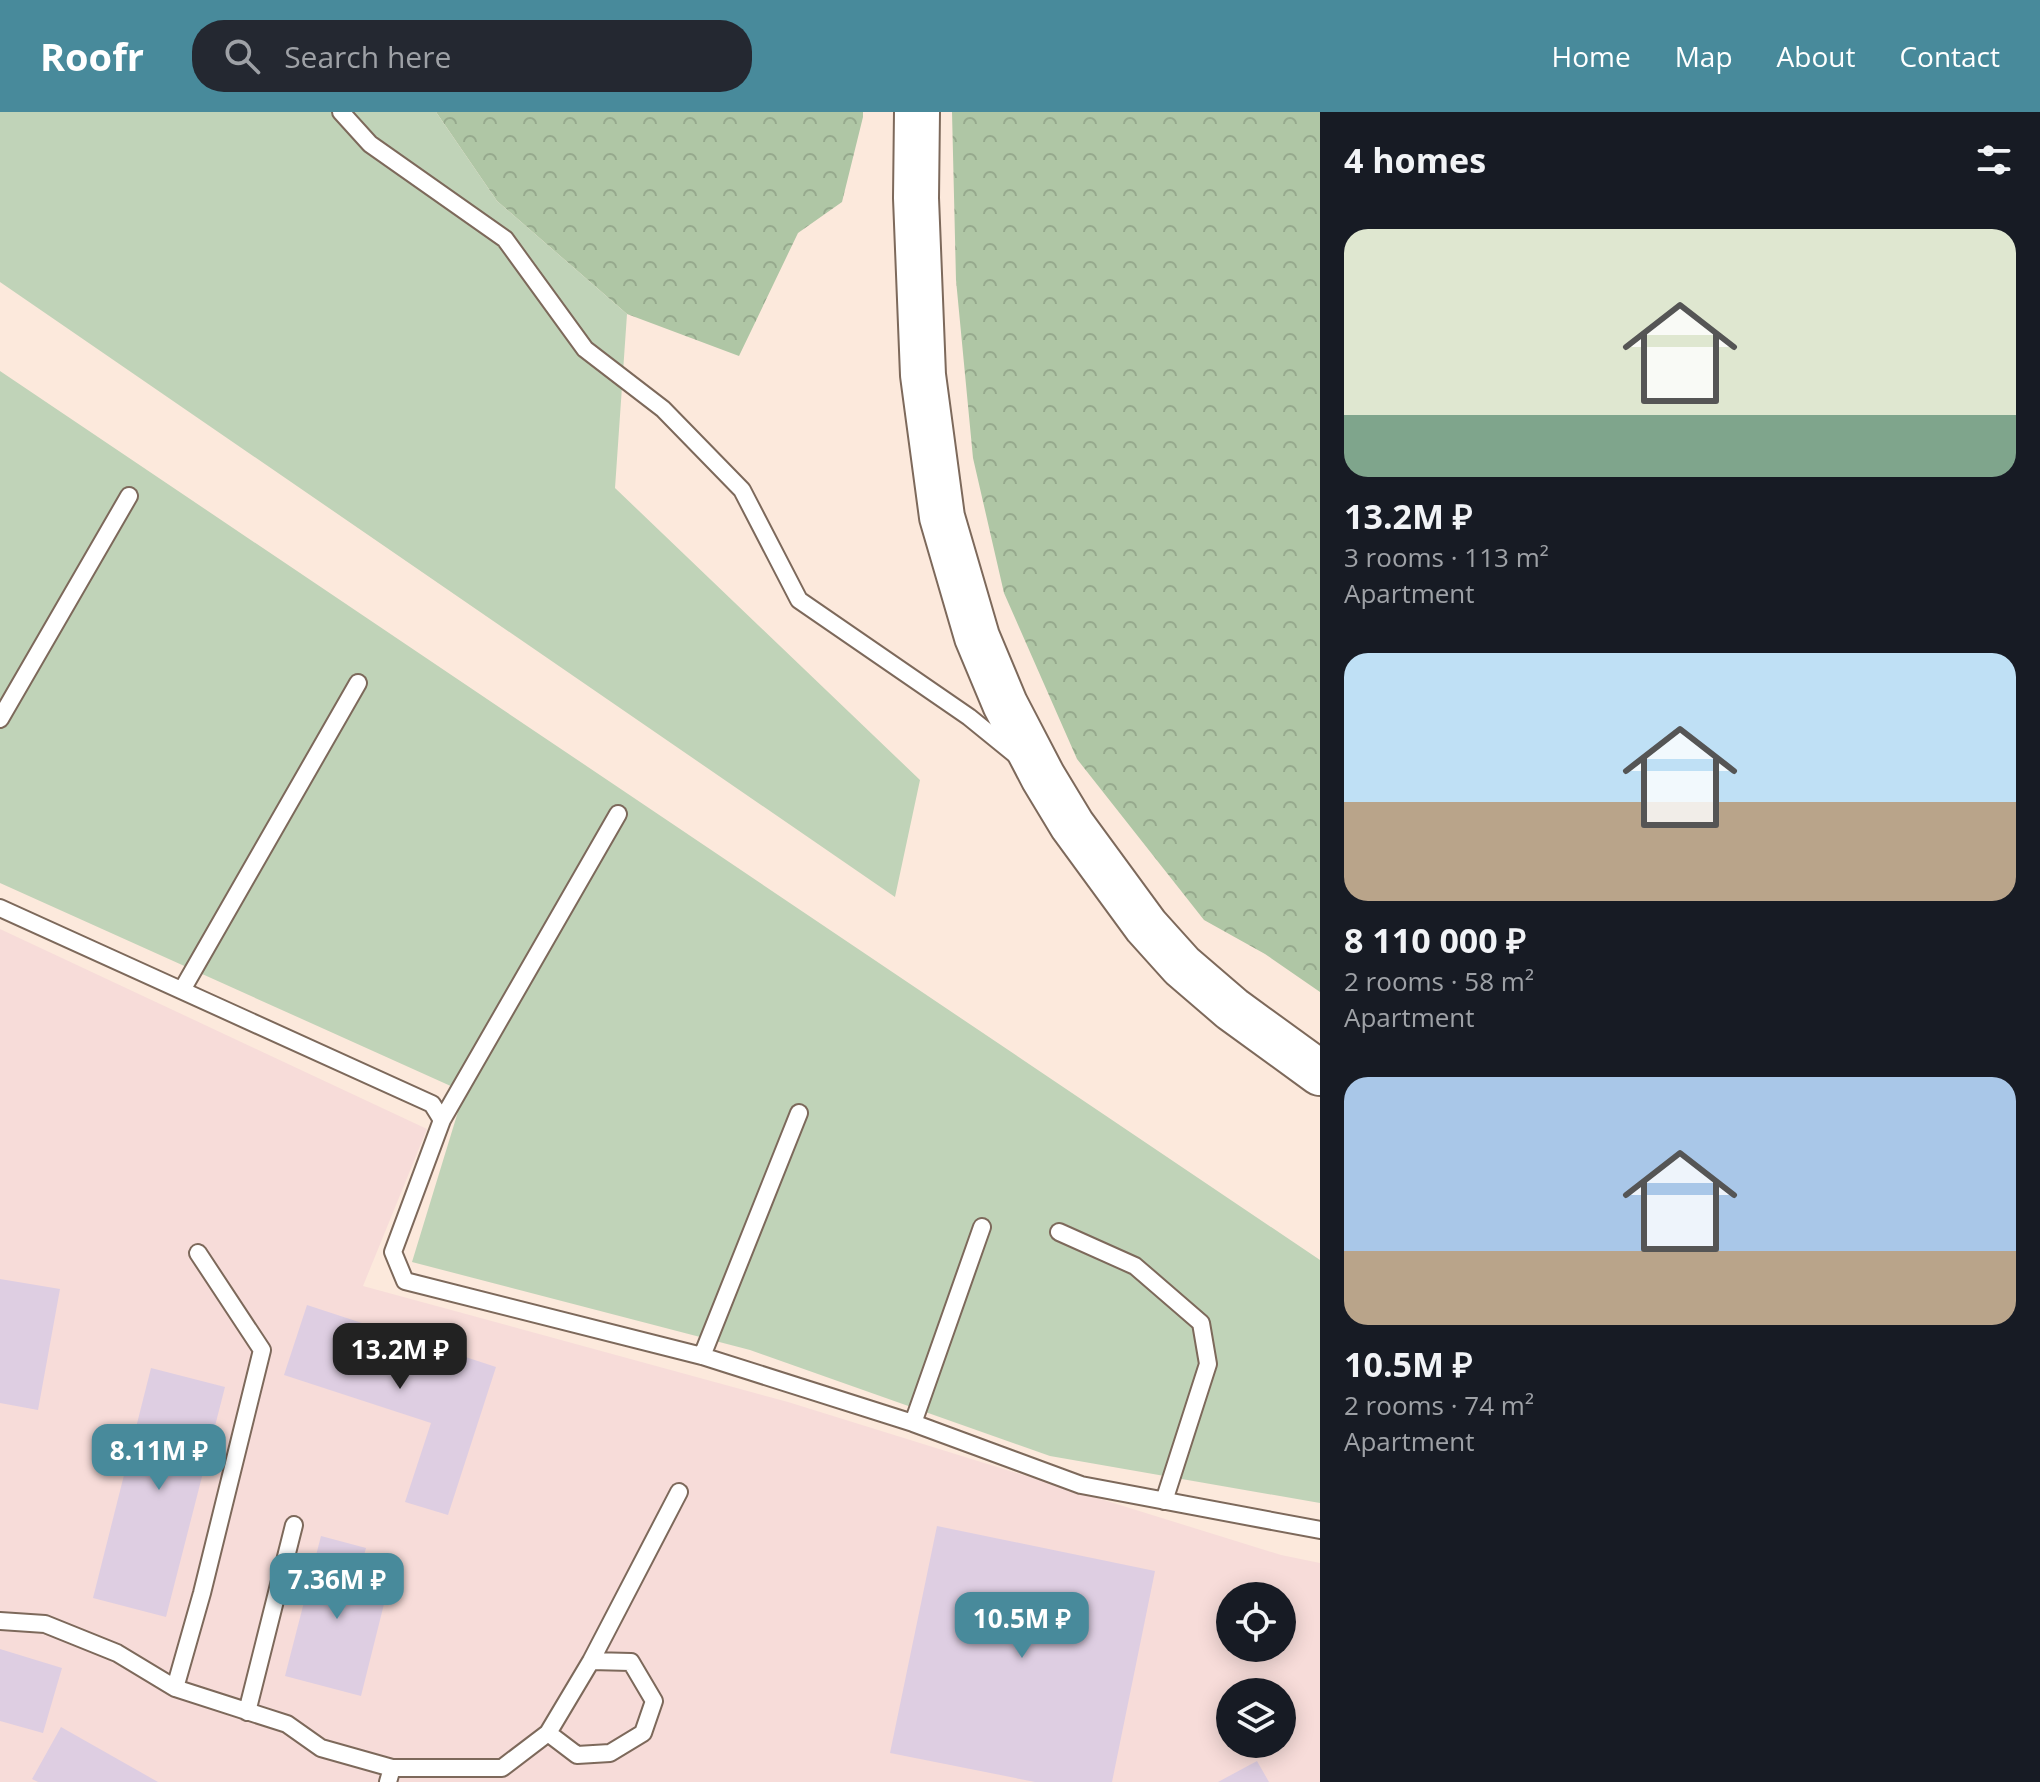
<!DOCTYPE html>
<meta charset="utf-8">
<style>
:root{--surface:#171b24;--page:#242831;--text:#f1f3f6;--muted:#9ea1a6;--accent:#488a9b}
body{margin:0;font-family:"Open Sans",sans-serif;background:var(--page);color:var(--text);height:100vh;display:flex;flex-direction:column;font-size:30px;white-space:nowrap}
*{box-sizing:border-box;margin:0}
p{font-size:26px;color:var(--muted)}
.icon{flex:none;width:44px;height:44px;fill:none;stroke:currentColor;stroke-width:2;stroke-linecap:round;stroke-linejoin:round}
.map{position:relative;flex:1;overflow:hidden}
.sheet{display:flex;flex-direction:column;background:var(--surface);width:720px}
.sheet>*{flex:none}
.buttons{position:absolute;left:1216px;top:1470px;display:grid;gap:16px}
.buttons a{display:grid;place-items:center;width:80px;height:80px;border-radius:50%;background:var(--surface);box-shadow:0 4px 20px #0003;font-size:40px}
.price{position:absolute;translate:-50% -68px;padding:0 18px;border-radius:16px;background:var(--accent);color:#fff;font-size:26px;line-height:52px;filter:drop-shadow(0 2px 4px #0008)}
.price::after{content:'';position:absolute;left:50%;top:48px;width:24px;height:18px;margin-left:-12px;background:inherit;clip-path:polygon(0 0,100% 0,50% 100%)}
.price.selected{background:#222;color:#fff}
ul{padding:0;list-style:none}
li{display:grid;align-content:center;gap:16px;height:424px;padding:0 24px}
li span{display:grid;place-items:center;height:248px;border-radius:24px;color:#555}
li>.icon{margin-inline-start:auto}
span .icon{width:144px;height:144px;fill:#fffc;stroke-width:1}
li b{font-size:34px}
h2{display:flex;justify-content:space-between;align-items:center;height:96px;padding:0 24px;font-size:34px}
header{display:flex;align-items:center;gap:48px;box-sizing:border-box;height:112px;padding:0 40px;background:var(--accent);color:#fff}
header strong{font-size:38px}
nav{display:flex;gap:44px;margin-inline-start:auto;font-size:28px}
.search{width:560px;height:72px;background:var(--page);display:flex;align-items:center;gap:20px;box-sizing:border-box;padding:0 28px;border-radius:32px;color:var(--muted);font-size:30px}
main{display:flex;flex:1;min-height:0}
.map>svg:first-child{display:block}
</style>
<header>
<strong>Roofr</strong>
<div class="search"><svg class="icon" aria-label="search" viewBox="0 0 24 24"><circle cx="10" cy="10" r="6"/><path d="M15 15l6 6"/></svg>Search here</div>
<nav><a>Home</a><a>Map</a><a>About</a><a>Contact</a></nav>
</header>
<main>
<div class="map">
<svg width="1320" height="1670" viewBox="0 0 1320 1670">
<defs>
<pattern id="forest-crowns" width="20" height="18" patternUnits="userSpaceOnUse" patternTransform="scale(2)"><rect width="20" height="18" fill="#afc6a5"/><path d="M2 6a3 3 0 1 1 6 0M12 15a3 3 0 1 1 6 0" fill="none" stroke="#96a98d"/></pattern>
</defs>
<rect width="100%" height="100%" fill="#fce9dc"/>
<path fill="#f7dcd9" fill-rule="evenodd" d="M0,817L427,1017L363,1174L788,1290L1281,1443L1320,1451V1670H0ZM1230,1484H1282V1536H1230ZM1230,1580H1282V1632H1230Z"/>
<path fill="url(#forest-crowns)" d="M436,0H863V5L842,90L798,121L739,244L627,202L497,89Z
M952,0H1320V880L1265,842L1204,808L1077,647L1004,481L973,346L956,168Z"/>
<path fill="#c0d3b8" d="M0,0H436L497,89L627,202L615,376L920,668L895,785L0,170Z
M0,259L1320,1148V1391L1050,1344L750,1238L412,1150L464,980L0,771Z"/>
<path fill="#decee2" d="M0,1167L60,1177L38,1298L0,1291Z
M307,1193L496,1255L448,1403L405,1390L431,1311L284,1263Z
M151,1256L225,1275L166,1505L93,1486Z
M937,1414L1155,1459L1112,1670H1035L890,1641Z
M321,1424L366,1436L357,1468L388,1476L361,1584L285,1564Z
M0,1537L62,1556L43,1621L0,1609Z
M61,1615L158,1670H38L32,1667Z
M1257,1649L1269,1670H1218Z"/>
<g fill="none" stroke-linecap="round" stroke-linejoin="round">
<defs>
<path id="lane" d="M341,0L370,32L505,127L585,237L663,297L742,378L799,488L969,605L1017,644
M0,607L129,384
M0,796L432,992L442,1008L393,1140L405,1169L702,1244L913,1311L1081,1373L1320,1418
M182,878L358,571
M442,1008L618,702
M1059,1120L1135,1154L1201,1211L1208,1252L1164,1389
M702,1244L799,1001
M913,1311L982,1115
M0,1509L45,1512L117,1541L175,1576L287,1612L321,1636L392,1656L388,1670
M175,1576L202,1481L262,1238L198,1141
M247,1600L294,1413
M548,1621L577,1643L610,1641L643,1621L654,1589L631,1550L591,1549
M392,1656H502L548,1621L591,1549L679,1380"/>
<path id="primary" d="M917,0L916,86L923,263L942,405L977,525L1005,592L1043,665L1072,713L1146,814L1182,854L1232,897L1320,961"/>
</defs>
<use href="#lane" stroke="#7d695b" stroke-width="20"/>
<use href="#primary" stroke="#7d695b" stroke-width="48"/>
<use href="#lane" stroke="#fff" stroke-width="16"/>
<use href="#primary" stroke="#fff" stroke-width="44"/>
</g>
</svg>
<div class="buttons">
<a><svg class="icon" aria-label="locate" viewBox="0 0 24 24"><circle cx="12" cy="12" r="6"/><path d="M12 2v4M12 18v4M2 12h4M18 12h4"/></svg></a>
<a><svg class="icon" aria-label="layers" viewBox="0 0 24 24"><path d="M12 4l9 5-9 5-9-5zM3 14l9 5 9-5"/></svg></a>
</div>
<b class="price selected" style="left:400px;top:1279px">13.2M ₽</b>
<b class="price" style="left:159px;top:1380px">8.11M ₽</b>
<b class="price" style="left:337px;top:1509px">7.36M ₽</b>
<b class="price" style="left:1022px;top:1548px">10.5M ₽</b>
</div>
<section class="sheet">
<h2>4 homes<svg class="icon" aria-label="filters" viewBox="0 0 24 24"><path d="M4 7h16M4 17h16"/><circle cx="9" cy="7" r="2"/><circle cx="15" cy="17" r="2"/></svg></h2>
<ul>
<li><span style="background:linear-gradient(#dfe7d0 75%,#7fa58c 0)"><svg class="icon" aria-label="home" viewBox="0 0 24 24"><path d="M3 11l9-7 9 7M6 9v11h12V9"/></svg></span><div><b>13.2M ₽</b><p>3 rooms · 113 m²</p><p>Apartment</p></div></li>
<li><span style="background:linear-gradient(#bfe0f5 60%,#b9a48a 0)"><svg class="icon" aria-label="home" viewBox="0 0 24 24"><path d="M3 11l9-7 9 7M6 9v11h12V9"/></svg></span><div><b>8 110 000 ₽</b><p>2 rooms · 58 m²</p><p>Apartment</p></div></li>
<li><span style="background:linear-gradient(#a9c7e8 70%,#b9a48a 0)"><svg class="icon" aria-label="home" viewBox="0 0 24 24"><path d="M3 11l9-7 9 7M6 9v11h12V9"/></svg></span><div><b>10.5M ₽</b><p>2 rooms · 74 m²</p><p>Apartment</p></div></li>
</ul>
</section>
</main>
